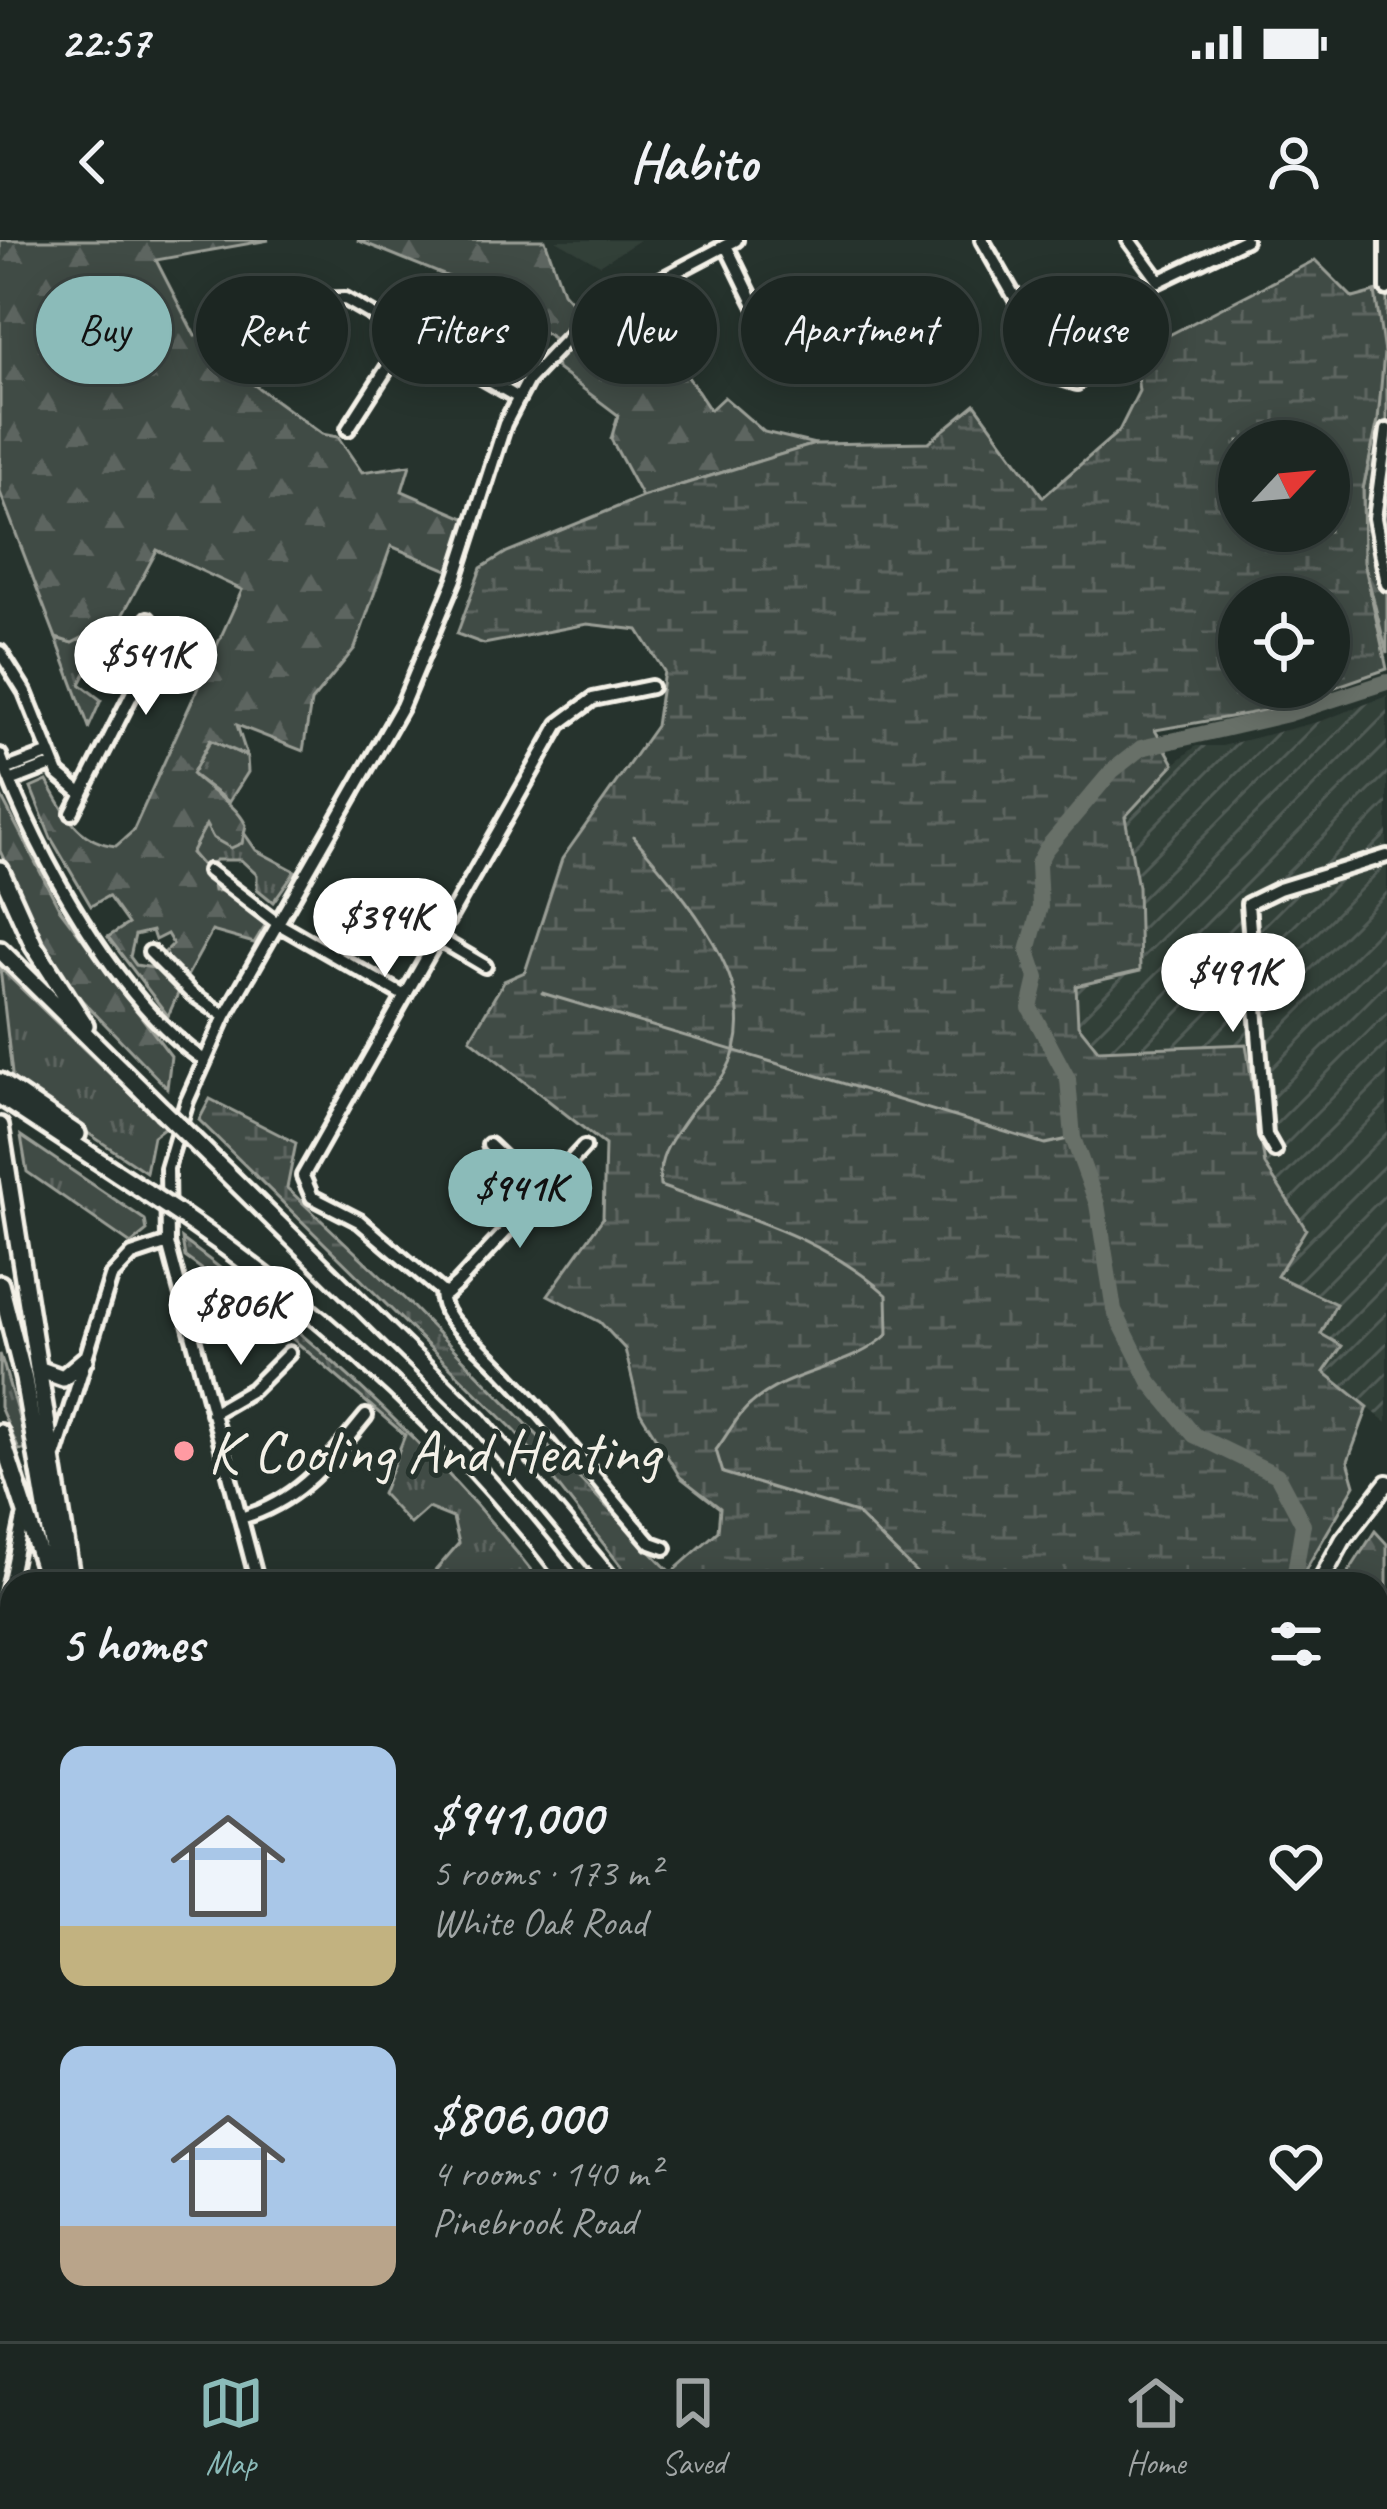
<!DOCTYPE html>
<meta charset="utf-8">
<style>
:root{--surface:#1c2622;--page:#29322f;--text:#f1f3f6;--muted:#a0a5a5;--line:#3a4340;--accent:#8bbbb9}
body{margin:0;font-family:Caveat,sans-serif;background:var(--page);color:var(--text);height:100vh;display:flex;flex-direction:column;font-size:45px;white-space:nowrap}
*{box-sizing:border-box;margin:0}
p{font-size:39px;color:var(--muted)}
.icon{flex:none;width:66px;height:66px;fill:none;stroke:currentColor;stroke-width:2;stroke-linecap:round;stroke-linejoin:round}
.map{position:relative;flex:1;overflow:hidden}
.side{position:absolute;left:0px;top:1332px;width:1389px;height:771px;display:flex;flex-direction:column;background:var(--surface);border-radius:36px 36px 0 0;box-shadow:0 6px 30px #0003,0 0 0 3px var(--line)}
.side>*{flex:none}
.guide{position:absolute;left:36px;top:36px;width:1317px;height:108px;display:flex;gap:24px}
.needle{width:78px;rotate:64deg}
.buttons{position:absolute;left:1218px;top:180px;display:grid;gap:24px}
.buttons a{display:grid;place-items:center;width:132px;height:132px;border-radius:50%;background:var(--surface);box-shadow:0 6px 30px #0003,0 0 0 3px var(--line);font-size:60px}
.price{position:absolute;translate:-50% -102px;padding:0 27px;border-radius:42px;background:#fff;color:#222;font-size:39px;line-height:78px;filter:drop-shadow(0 3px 6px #0008)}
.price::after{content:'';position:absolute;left:50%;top:72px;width:36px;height:27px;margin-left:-18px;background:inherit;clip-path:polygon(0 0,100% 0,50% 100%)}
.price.selected{background:var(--accent);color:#111}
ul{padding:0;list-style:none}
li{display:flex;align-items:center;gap:36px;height:300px;padding:0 60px}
li span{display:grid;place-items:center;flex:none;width:336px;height:240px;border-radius:24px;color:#555}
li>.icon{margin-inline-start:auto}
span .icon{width:144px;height:144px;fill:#fffc;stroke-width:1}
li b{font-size:51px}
h2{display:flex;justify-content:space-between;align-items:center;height:144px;padding:0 60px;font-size:51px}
.pill{padding:0 42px;border-radius:54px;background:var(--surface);box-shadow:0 6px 30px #0003,0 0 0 3px var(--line);font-size:42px;line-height:108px}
.pill.selected{background:var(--accent);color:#111}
.status{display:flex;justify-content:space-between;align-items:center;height:84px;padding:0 60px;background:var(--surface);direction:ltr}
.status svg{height:33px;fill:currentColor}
header{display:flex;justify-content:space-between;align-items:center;height:156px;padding:0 60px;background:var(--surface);font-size:54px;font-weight:600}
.tabs{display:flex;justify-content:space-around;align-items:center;height:168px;border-top:3px solid var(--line);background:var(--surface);font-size:33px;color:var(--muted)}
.tabs a{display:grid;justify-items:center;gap:6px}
.tabs .selected{color:var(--accent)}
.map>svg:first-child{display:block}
</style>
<div class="status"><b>22:57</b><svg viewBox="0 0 49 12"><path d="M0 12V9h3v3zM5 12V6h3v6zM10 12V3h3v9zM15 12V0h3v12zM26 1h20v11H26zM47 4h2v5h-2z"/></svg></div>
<header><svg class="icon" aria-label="back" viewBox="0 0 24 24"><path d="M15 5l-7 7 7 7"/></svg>Habito<svg class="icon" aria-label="person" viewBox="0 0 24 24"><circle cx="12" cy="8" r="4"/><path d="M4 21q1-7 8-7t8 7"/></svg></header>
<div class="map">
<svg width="1387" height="2101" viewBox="0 0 1387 2101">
<defs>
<pattern id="industrial-furrows" width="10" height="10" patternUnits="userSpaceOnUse" patternTransform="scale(3)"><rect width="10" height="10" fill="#333f39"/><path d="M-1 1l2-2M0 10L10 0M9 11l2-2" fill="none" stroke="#515b56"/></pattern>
<pattern id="grass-tufts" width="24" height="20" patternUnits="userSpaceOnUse" patternTransform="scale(3)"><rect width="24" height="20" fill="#414b45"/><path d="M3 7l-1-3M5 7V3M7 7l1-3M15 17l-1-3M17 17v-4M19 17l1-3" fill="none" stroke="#5d6560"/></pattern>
<pattern id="forest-firs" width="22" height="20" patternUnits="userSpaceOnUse" patternTransform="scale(3)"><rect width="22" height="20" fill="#414b45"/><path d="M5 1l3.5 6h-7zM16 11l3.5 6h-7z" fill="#5d6560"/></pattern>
<pattern id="wetland-marsh" width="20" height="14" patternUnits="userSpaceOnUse" patternTransform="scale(3)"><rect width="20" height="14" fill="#414b45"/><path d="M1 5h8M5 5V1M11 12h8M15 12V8" fill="none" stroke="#5d6560"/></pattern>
</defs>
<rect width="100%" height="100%" fill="#26332d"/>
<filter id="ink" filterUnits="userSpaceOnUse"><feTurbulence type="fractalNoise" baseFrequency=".00833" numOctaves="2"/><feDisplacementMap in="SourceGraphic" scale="24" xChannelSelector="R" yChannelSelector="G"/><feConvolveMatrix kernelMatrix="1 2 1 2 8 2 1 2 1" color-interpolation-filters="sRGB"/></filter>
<g filter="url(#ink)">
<path fill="#333f39" d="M556,0H640L600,25Z"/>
<path fill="url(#industrial-furrows)" d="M1387,456V1183L1323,1131L1321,1094L1277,1036L1306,989L1265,925L1257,897L1098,810L1078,785L1076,745L1140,730L1138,647L1125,577L1174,524L1196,506H1222L1321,481Z
M1377,1795L1387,1814V1984L1377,1979Z
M1377,2011L1387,2015V2101H1306L1310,2091H1377Z"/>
<path fill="url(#grass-tufts)" stroke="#9a9e96" stroke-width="3" d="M113,382L80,444L101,460L89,487L56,398L72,403Z
M211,500L247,517L248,532L229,562L192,534Z
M206,584L242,603L244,593L256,610L295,631L273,662L257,649V635L241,620H216L205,629L191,613Z
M0,728L165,887L153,896L146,932L13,843Z
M21,896L145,980L147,991L131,1004L27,932Z
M182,999C316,1099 439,1211 542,1344H467L434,1332L459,1303L453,1278L428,1268L410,1284L382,1254L405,1195L266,1076L185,1017Z
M0,1114L4,1126L28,1210H19L0,1167Z"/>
<path fill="url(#forest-firs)" stroke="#9a9e96" stroke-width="3" d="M0,0H269L156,20L195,96L215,93L239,134L322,194L338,197L362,232L410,225L402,251L467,279L450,331L391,306L355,408L311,462L303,511L237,485L247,516L210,500L192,534C211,554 234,561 246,585L242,603L231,608L213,598L206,585L191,613L211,636L214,651L240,650L269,679L254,703L212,691L186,738L162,715L173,704L167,694L155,700L152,691L135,695L130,717L136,725L165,730L180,749L168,776L108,697L128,684L108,656L91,666L51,598L31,548L47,541C66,574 76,601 116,606L133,591L242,350L157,310L121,378L72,403L56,398L0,252Z
M357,0H545L563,52L578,69L609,85L638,138L676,119L710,170L724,157L764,192L815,204L642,257L611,199L618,175L557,129L553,98L464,43Z
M1387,48V414L1364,322L1363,249L1378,180L1375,52Z
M0,554L59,668L171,816L167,848L77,755L46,711L0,611Z
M1375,1291L1387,1304V1688L1377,1662V1344H1341Z
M655,2091H883L886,2101H670Z"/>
<path fill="url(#wetland-marsh)" stroke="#9a9e96" stroke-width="3" fill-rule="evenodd" d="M1315,20L1353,58L1375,52L1384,113L1378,180L1363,249L1364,322L1387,429L1269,470L1155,490L1174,524L1125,577L1138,647L1140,731L1076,746L1078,785L1098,810L1246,804L1265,925L1306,989L1277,1036L1336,1064L1321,1094L1342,1106L1324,1132L1368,1167L1348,1221L1355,1245L1297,1344H635L516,1192L199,880L210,859L296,903L287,948L408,1062L671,1333L718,1291L720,1268L680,1237L640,1172L625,1109L600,1082L548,1055L603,978L605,905L470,799L504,741L525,732L562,619L656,486L664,431L638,390L587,384L484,404L457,394L481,328L507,312L642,257L815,204L929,202L975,164L1043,257L1119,191L1139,151L1134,113ZM1329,201V291H1239V201ZM1329,357V447H1239V357Z
M976,2091H1310L1306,2101H980Z"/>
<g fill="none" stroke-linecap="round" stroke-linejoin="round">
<path stroke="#9fa39b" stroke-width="3" d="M633,596C681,654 772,749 726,831C718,846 701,858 690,873C673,898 657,915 660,946C741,976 822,996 887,1055L888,1094C851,1129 790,1129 751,1164C737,1175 727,1196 716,1210L723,1233L856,1273L928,1344
M542,753L1045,904L1073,898"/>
<path stroke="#676f68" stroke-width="16" d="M1293,1344L1303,1284L1277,1235L1194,1195L1150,1142L1114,1070L1097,964L1073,898L1068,839L1030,768L1037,738L1028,711L1040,667L1038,624L1045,610L1112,531L1141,508L1288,474L1387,442
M1189,2101L1193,2091"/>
<defs>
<path id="minor" d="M982,0L1061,138L1077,143
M1129,0L1159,41L1245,0
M1387,0V49
M726,6C753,56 779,141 849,140C871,139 884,130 896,112
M221,83L305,60L345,59L517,157
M348,189L409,94
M1387,190L1375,278L1387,344
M0,412L25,452L58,534L82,554
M0,515C36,613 116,761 204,820
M5,530L50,513
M10,541L54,524
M72,573L153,412L148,379
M209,631L277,683L403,755
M436,697L485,726
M150,712L191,753L225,776
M489,905L541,954
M1275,911L1266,895L1248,664L1279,649L1387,616
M441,1051L359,981L312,957L303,936L559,484L593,459L651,447
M441,1051C441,1078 464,1092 482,1110C545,1170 594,1239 651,1303L665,1308
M441,1051L446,1054L458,1043L584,907
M212,1173L252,1150L289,1113
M56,1214L111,1037L132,1015L168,1003
M241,1278C300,1261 328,1222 366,1176
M258,1344L168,1003L167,928L187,861L225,776L402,466L455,339L505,184L528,140L585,80L736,0
M0,1388L23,1278
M460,2091L463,2101
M742,2091L743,2101
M658,2101L698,2091"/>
<path id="major" d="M1319,1344L1343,1300L1387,1243
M1377,1719L1387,1740"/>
<path id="highway" d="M0,630L34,706L85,785
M0,710L162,870
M0,842L77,894
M0,856L146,952
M0,886L72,1344
M192,899L478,1180L614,1344
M182,976C332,1078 462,1200 572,1344
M0,1044L24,1139L59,1344
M38,1129L63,1138L84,1120
M0,1193L49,1344
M17,1344L26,1339L38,1344
M4,1364L12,1351
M212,2091L215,2101
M228,2091L231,2101
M899,2091L902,2101
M935,2091L938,2101"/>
</defs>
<use href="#minor" stroke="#f4f1e8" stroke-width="20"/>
<use href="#major" stroke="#f4f1e8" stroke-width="22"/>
<use href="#highway" stroke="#f4f1e8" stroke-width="24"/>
<use href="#minor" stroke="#26332d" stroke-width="10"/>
<use href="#major" stroke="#26332d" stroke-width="14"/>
<use href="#highway" stroke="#26332d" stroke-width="15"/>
<defs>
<path id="highway-bridge" d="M162,870L192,899
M146,952L182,976"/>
</defs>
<use href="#highway-bridge" stroke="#f4f1e8" stroke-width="24" stroke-linecap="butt"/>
<use href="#highway-bridge" stroke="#26332d" stroke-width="15"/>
</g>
</g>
<circle fill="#ff9aa2" stroke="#26332d" stroke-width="4.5" cx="184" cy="1211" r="12"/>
<g text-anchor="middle" stroke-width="10" stroke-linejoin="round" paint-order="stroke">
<g font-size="60" fill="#f4f1e8" stroke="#26332d" text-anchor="start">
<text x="208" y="1232">K Cooling And Heating</text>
</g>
</g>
</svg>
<div class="buttons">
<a><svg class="needle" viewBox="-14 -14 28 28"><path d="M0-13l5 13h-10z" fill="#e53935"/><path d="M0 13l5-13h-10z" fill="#a0a5a5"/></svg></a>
<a><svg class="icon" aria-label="locate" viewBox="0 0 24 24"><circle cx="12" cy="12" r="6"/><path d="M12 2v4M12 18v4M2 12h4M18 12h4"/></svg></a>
</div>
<b class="price" style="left:146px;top:478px">$541K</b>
<b class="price" style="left:385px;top:740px">$394K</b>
<b class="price" style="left:1233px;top:795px">$491K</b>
<b class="price selected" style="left:520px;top:1011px">$941K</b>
<b class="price" style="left:241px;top:1128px">$806K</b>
<div class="guide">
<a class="pill selected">Buy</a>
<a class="pill">Rent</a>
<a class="pill">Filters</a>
<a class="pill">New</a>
<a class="pill">Apartment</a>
<a class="pill">House</a>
</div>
<section class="side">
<h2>5 homes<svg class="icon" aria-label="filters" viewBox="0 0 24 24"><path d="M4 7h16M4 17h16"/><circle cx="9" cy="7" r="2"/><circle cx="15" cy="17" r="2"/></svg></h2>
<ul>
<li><span style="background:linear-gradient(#a9c7e8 75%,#c2b280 0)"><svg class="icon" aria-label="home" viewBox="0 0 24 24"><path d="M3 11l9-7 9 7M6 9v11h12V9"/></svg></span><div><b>$941,000</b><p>5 rooms · 173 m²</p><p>White Oak Road</p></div><svg class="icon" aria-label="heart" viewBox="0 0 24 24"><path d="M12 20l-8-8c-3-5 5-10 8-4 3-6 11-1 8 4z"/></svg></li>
<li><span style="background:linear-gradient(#a9c7e8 75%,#b9a48a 0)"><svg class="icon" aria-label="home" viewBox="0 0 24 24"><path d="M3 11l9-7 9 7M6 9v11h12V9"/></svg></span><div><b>$806,000</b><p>4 rooms · 140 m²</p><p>Pinebrook Road</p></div><svg class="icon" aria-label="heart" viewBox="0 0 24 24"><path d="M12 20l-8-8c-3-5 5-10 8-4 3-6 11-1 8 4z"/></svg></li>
</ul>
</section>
</div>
<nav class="tabs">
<a class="selected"><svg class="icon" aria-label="map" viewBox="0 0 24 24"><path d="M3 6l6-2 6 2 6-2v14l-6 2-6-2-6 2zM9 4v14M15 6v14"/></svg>Map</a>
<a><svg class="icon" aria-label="saved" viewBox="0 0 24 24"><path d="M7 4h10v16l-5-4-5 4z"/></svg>Saved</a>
<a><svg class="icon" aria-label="home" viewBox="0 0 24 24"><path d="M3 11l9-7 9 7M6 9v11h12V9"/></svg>Home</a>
</nav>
